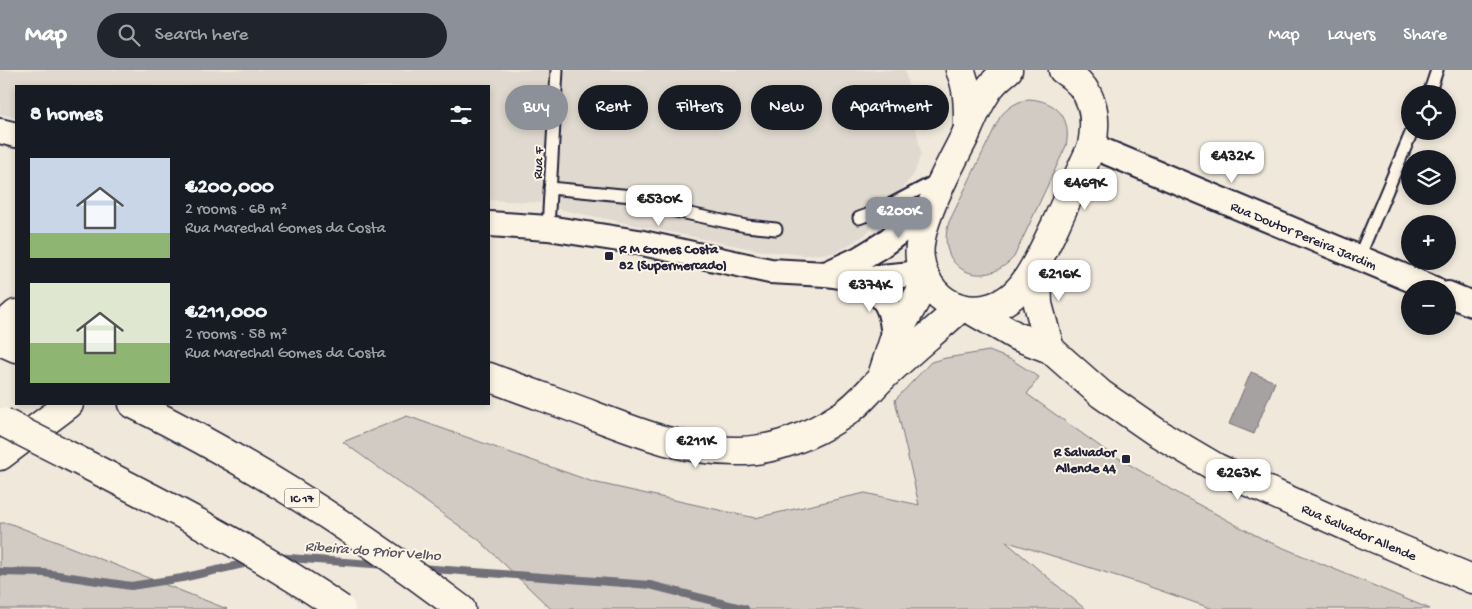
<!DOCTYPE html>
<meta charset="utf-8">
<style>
:root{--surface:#171b24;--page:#20242c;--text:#f1f3f6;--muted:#9ea1a6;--accent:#8c9099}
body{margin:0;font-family:"Gochi Hand",sans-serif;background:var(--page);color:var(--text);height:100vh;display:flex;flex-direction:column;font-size:19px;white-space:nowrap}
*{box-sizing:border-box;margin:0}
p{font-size:16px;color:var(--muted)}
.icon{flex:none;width:28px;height:28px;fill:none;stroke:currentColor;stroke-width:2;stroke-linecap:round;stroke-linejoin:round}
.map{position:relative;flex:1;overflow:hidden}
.sheet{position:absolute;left:15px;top:15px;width:475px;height:320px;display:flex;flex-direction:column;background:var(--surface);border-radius:0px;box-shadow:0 2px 8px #0003}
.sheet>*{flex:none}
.top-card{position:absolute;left:505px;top:15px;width:475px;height:45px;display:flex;gap:10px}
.buttons{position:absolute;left:1401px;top:15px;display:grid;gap:10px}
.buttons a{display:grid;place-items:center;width:55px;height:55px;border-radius:50%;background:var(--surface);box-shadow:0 2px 8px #0003;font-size:25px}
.price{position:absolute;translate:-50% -42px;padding:0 11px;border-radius:10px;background:#fff;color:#222;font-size:16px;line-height:32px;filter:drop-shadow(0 1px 2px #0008)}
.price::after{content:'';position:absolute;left:50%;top:30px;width:15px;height:11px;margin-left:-8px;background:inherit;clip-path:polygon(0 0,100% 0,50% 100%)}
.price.on{background:var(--accent);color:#fff}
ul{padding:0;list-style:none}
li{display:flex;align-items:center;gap:15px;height:125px;padding:0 15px}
li span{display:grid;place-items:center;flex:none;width:140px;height:100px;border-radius:0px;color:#555}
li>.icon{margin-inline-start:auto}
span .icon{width:60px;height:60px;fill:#fffc;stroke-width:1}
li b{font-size:21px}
h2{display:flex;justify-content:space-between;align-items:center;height:60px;padding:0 15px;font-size:21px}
.pill{padding:0 18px;border-radius:22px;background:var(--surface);box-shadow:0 2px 8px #0003;font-size:18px;line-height:45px}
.pill.on{background:var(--accent);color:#fff}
header{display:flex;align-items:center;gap:30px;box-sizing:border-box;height:70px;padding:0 25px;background:var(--accent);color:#fff}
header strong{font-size:24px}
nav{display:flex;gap:28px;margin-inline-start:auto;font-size:18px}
.search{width:350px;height:45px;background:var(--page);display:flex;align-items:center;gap:12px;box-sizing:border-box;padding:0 18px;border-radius:28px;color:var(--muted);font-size:19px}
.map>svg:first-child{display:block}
</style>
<header>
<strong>Map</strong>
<div class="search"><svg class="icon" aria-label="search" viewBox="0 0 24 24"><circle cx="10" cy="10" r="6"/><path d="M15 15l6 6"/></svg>Search here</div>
<nav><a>Map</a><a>Layers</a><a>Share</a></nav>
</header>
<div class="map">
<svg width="1472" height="539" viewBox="0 0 1472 539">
<rect width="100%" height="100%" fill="#efe8db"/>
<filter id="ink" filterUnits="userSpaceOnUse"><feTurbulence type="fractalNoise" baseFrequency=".02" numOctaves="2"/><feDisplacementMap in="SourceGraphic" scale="10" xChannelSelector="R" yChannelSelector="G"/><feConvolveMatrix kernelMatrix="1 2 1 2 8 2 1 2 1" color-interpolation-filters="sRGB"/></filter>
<g filter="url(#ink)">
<path fill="#e0d9cf" d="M0,0H905L921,84L914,104L865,165L835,183L804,185L757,180L549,137L545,133L489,130V16H16V48L0,44Z"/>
<path fill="#d1cbc3" stroke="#7a767f" d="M1029,29C1057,31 1072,48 1066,76L1014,187C982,223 934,198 949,152L1000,47C1008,37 1016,32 1029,29Z
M989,281L1012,290L1039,307L1027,324L1105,380L1181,425L1238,456L1267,471L1430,539H1213L1136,512L1005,471L1085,539H551L479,470L343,372L407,346L593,412L755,448L865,423L919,435L895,330L931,292L946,288Z
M0,453H9L227,539H0Z"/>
<path fill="#a6a2a2" stroke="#716f79" d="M1251,302L1275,312L1254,364L1229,354Z"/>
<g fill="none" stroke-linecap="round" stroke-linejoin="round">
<path stroke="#716f79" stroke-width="8" d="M275,487L386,495
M420,498L650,515L745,539
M0,502L44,503L131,516L182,508L252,492"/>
<defs>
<path id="service" d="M1429,24L1437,0
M550,118L632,126L648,135L746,156L776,159
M859,148L878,141L937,110
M548,158L557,0
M1359,187L1412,61"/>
<g id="minor">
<path d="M0,61L16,65"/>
<path id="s1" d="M1092,76L1434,219"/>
<path d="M489,154L548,158L638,172L770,201L826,204L859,209L923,203"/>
<path d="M826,204L859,189L882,175L930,139"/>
<path d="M859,209C887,228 892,236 894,269"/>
<path d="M1448,224L1472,234"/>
</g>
<g id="tertiary">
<path d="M960,0C968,17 968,36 968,55"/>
<path d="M1008,0C999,7 990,15 985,25C977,37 971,52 965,66C950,96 915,157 920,189C928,243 989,257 1022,216C1036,198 1045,176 1055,156C1067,129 1080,103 1092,76C1098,43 1093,19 1063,0"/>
<path d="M1040,189L1037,209L1038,234L1050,279"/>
<path id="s2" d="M971,240L1016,266L1050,279L1101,324L1156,362L1217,398L1362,463L1472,509"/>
<path d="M0,258L16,244"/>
<path d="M882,306L894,269L927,210"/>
<path d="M489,307C523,320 558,332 592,345C639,363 687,382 739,381C774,381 812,365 841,346C858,336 869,320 883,307C908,283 934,262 959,239"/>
<path d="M0,386L69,334"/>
</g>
<path id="trunk" d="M0,271L16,278
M133,334C249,391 358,461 461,539"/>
</defs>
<use href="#service" stroke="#22223b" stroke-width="15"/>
<use href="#minor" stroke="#22223b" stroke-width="28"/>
<use href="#tertiary" stroke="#22223b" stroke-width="31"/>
<use href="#trunk" stroke="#22223b" stroke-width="31"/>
<use href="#service" stroke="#fcf5e5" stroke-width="11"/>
<use href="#minor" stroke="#fcf5e5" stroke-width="24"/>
<use href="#tertiary" stroke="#fcf5e5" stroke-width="28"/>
<use href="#trunk" stroke="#fcf5e5" stroke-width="28"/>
<defs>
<path id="trunk-bridge" d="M3,352C117,411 235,466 341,539"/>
</defs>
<use href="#trunk-bridge" stroke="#22223b" stroke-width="31" stroke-linecap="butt"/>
<use href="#trunk-bridge" stroke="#fcf5e5" stroke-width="28"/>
</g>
</g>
<g fill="#22223b" stroke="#fcf5e5" stroke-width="2">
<rect x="604" y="181" width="10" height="10" rx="2.5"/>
<rect x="1121" y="384" width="10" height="10" rx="2.5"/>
</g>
<g text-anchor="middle" stroke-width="4" stroke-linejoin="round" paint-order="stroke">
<rect fill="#fcf5e5" stroke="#63616e" stroke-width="1" x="284.5" y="418.5" width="35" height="19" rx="4"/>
<g font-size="12" font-weight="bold" fill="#22223b">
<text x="302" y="432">IC 17</text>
</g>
<g font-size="14" fill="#22223b" stroke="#fcf5e5">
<text transform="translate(537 93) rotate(-87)" y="5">Rua F</text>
<text dy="5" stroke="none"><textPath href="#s1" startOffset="230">Rua Doutor Pereira Jardim</textPath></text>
<text dy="5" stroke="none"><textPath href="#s2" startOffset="450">Rua Salvador Allende</textPath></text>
</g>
<g font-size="14" font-weight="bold" fill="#22223b" stroke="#fcf5e5" text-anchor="start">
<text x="619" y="183">R M Gomes Costa<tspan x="619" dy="16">82 (Supermercado)</tspan></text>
<text x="1116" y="386" text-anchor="end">R Salvador<tspan x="1116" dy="16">Allende 44</tspan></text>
</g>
<g font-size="15" font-style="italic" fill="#575564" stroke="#fcf5e5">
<text transform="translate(373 480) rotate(4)" y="5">Ribeira do Prior Velho</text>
</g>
</g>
</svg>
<div class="buttons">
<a><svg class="icon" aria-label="locate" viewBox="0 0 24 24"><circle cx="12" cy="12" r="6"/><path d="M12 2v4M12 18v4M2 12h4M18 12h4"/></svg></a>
<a><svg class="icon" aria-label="layers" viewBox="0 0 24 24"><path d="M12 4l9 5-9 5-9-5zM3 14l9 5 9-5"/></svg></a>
<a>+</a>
<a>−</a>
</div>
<b class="price" style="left:1232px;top:114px">€432K</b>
<b class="price" style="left:1085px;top:141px">€469K</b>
<b class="price" style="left:659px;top:157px">€530K</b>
<b class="price on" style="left:899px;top:169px">€200K</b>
<b class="price" style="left:1059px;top:232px">€216K</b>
<b class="price" style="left:870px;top:243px">€374K</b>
<b class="price" style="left:696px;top:399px">€211K</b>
<b class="price" style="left:1238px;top:431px">€263K</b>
<div class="top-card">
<a class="pill on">Buy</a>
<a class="pill">Rent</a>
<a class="pill">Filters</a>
<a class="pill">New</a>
<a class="pill">Apartment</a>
</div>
<section class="sheet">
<h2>8 homes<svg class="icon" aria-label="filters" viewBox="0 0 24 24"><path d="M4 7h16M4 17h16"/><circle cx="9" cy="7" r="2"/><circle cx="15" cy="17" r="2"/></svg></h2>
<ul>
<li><span style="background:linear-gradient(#c9d6e8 75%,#8fb573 0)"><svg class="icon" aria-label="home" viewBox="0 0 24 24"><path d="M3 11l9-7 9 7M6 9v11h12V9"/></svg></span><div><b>€200,000</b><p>2 rooms · 68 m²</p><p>Rua Marechal Gomes da Costa</p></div></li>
<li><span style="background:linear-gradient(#dfe7d0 60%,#8fb573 0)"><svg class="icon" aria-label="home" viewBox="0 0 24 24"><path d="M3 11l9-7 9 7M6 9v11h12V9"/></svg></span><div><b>€211,000</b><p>2 rooms · 58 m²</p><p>Rua Marechal Gomes da Costa</p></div></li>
</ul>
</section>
</div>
